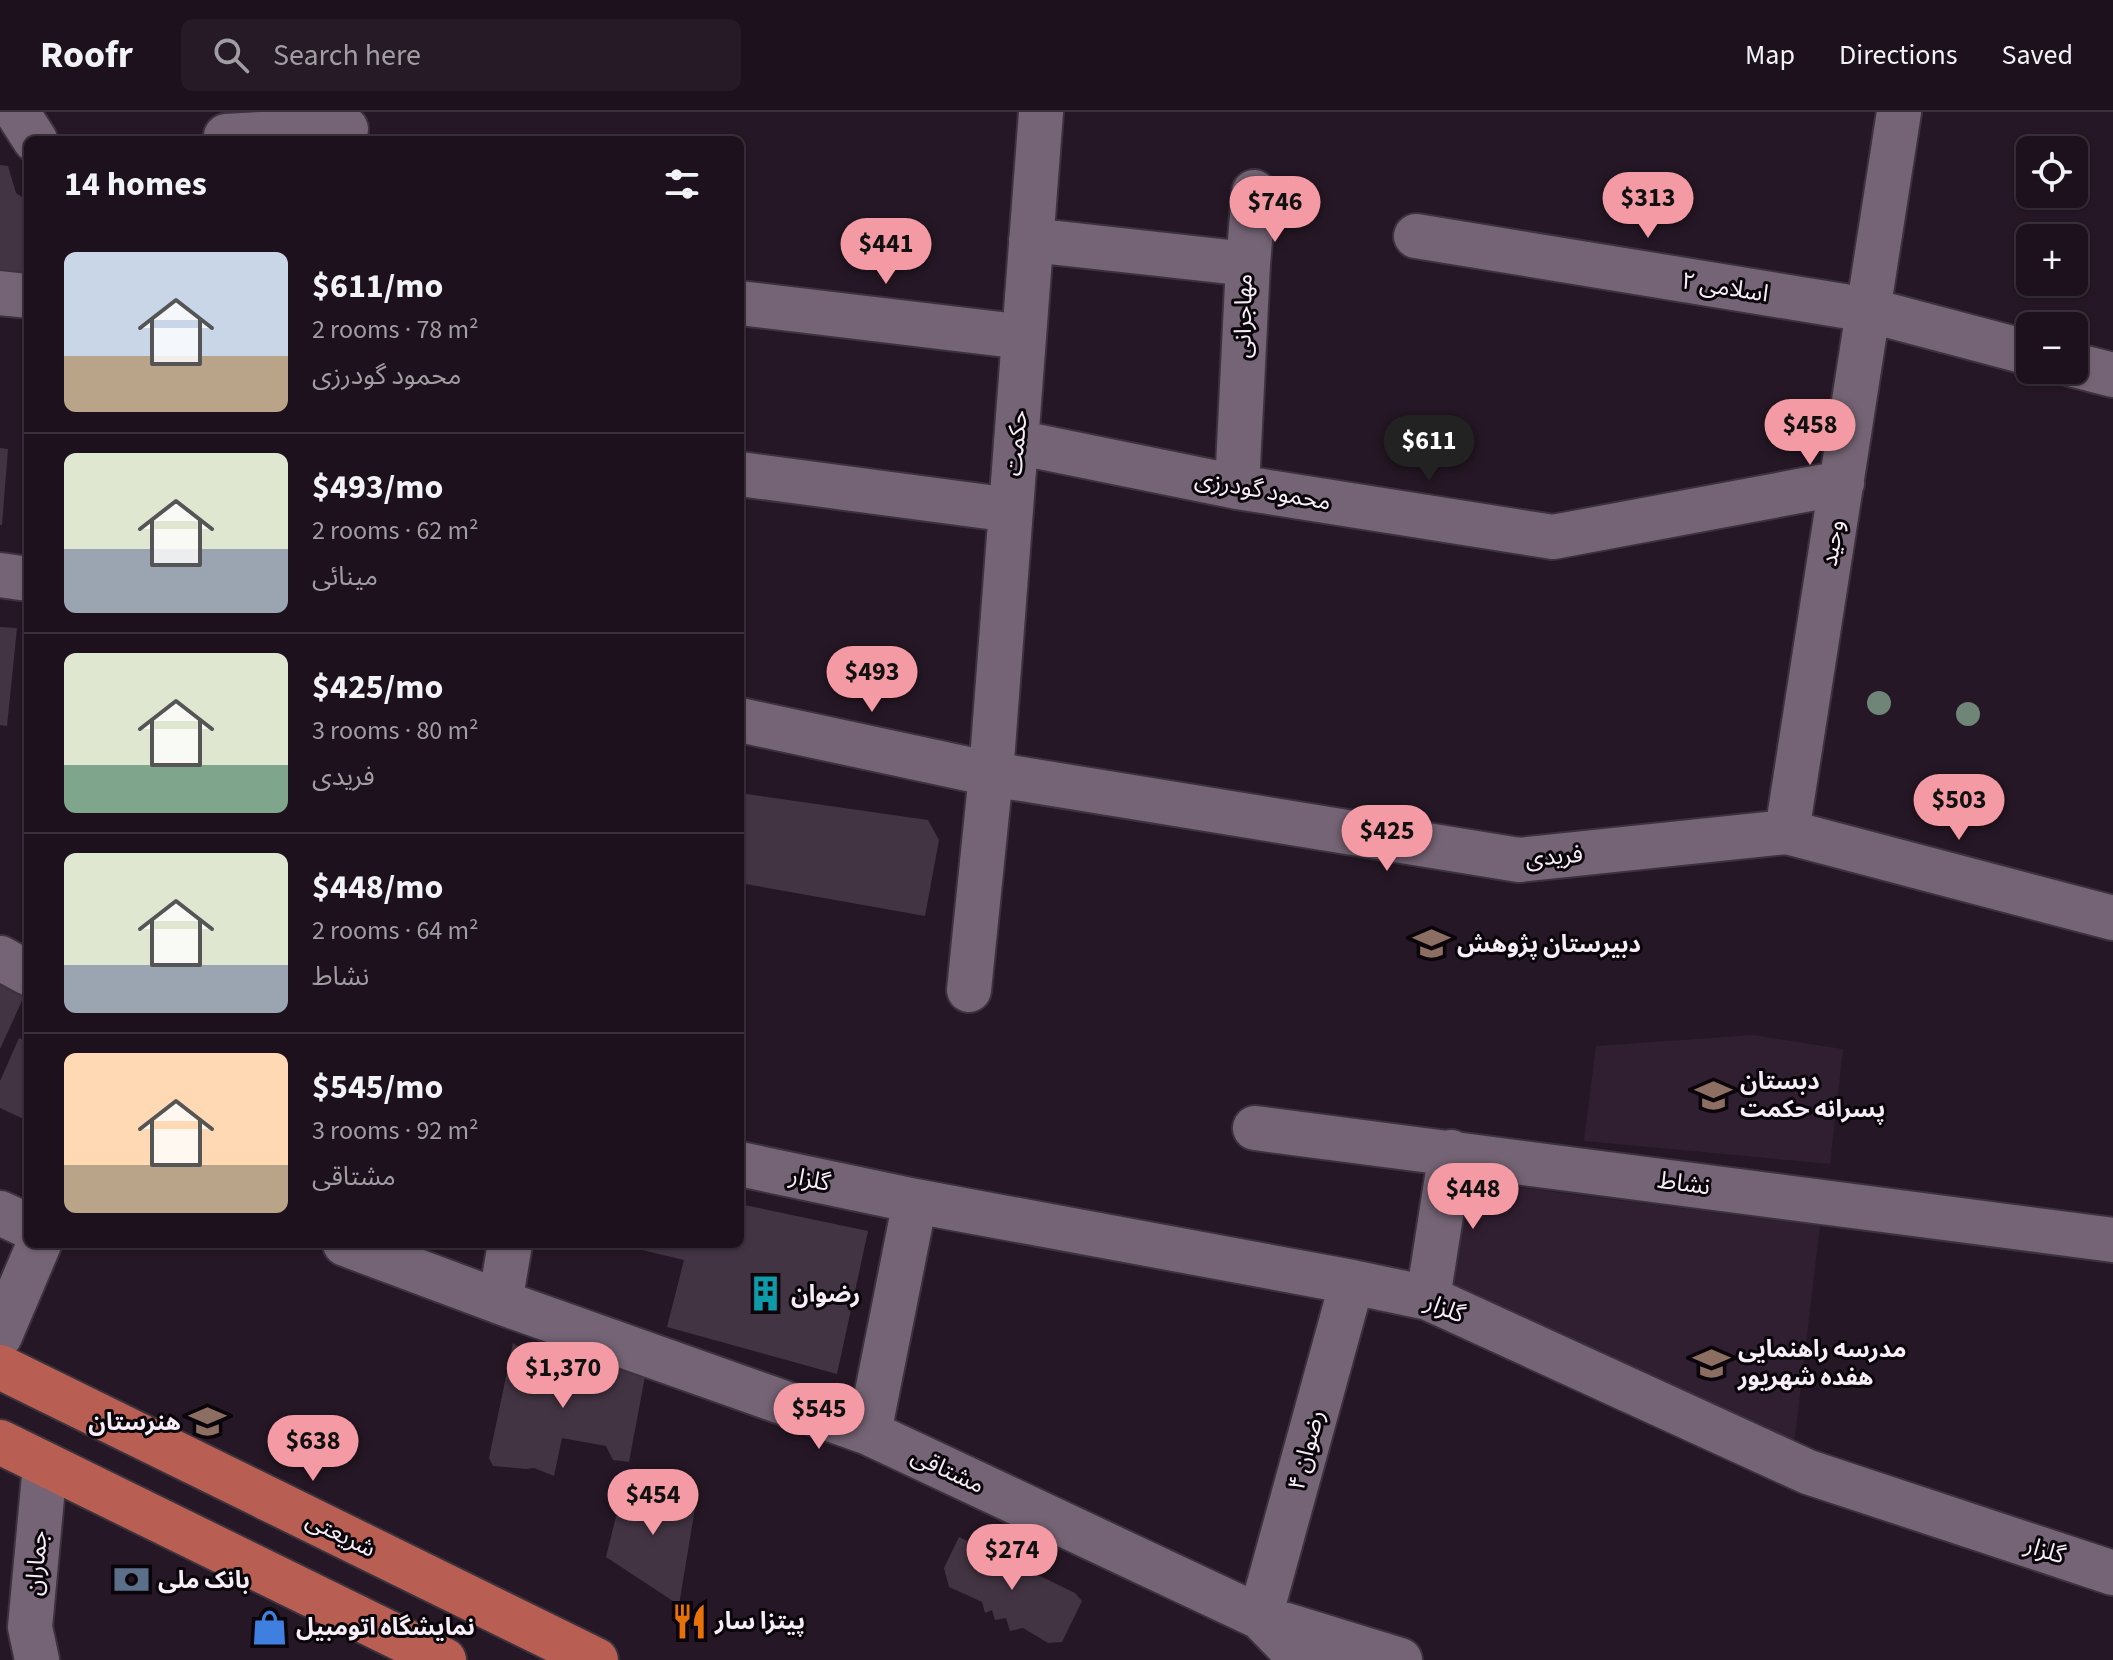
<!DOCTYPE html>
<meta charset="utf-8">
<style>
:root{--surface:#1c111c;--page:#251a25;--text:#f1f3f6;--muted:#a09da3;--line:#3a313b;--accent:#f49aa4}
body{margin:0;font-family:"Source Sans 3","Noto Sans Arabic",sans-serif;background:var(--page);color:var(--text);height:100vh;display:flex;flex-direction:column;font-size:30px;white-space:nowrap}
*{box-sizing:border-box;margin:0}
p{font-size:26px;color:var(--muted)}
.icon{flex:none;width:44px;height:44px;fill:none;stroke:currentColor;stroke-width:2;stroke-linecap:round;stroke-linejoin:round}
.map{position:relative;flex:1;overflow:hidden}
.panel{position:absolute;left:24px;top:24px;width:720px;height:1112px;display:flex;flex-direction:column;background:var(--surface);border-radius:12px;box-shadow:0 2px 6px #0004,0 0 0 2px var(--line)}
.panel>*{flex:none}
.fabs{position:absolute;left:2016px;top:24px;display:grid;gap:16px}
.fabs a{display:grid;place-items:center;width:72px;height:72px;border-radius:12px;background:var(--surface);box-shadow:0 2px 6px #0004,0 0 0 2px var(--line);font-size:40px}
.price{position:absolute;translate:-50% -68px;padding:0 18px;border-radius:28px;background:var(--accent);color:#111;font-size:26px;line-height:52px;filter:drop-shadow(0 2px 4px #0008)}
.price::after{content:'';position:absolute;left:50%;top:48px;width:24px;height:18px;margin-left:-12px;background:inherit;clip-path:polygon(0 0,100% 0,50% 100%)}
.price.on{background:#222;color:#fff}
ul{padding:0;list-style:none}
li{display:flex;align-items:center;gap:24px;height:200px;padding:0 40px}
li+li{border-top:2px solid var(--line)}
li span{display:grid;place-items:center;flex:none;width:224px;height:160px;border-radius:12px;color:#555}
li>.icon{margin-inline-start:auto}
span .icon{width:96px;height:96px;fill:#fffc;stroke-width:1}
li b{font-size:34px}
h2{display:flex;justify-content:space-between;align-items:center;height:96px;padding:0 40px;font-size:34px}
header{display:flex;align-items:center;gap:48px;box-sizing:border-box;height:112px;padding:0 40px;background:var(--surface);border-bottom:2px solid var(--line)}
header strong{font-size:38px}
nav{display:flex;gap:44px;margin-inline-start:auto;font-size:28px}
.search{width:560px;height:72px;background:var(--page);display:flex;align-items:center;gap:20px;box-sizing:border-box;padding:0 28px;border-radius:12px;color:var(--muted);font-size:30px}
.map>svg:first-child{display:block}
</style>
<header>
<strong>Roofr</strong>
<div class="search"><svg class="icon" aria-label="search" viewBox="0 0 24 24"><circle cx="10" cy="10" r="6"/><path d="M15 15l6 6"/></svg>Search here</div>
<nav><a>Map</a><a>Directions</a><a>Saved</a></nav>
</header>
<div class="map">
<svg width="2113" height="1548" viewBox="0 0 2113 1548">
<rect width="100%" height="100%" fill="#251725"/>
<path fill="#301e31" d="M1753,923L1843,937L1830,1052L1584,1029L1596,934Z
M1469,1069L1820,1114L1794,1333L1448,1169L1460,1075Z"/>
<path fill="#433443" d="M0,53L8,54L16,81L28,89V167L0,163Z
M0,336L8,337L2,413H0Z
M0,515L17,516L7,614L0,613Z
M740,681L928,708L939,728L925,804L740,771Z
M0,866L26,880L0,937Z
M19,926L28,930V1009L0,996V969Z
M740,1092L868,1119L837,1262L667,1215L684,1148L621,1133L740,1132Z
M513,1231L519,1235L527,1232L534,1242L545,1237L555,1251L568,1245L579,1255L584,1246L610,1256L646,1259L629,1350L613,1348L606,1334L562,1326L554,1364L534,1356L526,1357L493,1354L489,1346Z
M625,1368L696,1390L679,1493L606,1445Z
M959,1425L1075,1481L1082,1489L1062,1530L1048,1531L1023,1516L1010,1519L1006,1506L995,1508L992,1498L985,1501L982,1490L949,1475L944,1456Z"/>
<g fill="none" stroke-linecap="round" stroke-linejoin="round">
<defs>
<path id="minor" d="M17,0L35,28
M226,24L346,17
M1416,124L1868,198L2030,241
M1031,128L1248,152L1237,375
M1248,152L1254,80
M0,181L28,184
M740,191L1024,225
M2074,253L2113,263
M1016,330L1237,375L1553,425L1842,371
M740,362L1011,398
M0,463L28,467
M740,608L991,662L1519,748L1787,720L2113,806
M1787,720L1899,0
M0,846L28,861
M969,878L991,662L1041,0
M1255,1016L2113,1128
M740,1052L915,1089L1352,1170L1428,1186L1808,1360L2113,1461
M0,1101L28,1114
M345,1132L500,1190L869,1321L1260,1505L1302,1548
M1352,1170L1260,1505L1400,1548
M1428,1186L1451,1040
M500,1190L510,1132
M0,1224L39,1132
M869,1321L915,1089
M37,1548L30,1515L45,1353"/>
<path id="major" d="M0,1255L596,1548
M0,1330L444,1548"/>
</defs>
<use href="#minor" stroke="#3c323d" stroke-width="48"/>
<use href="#major" stroke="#3c323d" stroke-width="48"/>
<use href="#minor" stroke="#756475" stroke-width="44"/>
<use href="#major" stroke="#b95e52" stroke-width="44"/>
</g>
<g fill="#6e8578">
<circle cx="1879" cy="591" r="12"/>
<circle cx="1968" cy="602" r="12"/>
</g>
<defs>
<symbol id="school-bare" viewBox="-9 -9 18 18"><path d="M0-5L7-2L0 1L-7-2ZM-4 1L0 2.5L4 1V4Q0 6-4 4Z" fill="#8d6e63" stroke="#0a050a" stroke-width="2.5" paint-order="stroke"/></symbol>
<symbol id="building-bare" viewBox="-9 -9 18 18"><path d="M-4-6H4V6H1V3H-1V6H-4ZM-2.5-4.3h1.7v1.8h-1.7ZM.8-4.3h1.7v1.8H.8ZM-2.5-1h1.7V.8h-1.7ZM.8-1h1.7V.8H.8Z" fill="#0f9aa8" stroke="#0a050a" stroke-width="2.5" paint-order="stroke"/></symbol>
<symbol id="bank-bare" viewBox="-9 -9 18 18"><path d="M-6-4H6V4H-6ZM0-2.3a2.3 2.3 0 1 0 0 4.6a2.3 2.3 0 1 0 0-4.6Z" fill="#5c6f8a" stroke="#0a050a" stroke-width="2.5" paint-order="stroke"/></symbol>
<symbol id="restaurant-bare" viewBox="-9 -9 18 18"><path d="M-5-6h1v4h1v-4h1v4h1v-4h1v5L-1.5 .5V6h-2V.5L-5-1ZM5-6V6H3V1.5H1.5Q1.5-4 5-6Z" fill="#e8710a" stroke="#0a050a" stroke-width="2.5" paint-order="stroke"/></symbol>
<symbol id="shop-bare" viewBox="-9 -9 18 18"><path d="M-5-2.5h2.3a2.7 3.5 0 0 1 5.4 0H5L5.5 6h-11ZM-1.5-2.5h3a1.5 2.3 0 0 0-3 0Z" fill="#3f7fe0" stroke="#0a050a" stroke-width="2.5" paint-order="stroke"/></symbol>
</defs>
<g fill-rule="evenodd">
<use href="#school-bare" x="1406" y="806" width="51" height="51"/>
<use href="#school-bare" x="1688" y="958" width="51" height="51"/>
<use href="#building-bare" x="740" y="1156" width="51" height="51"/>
<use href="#school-bare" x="1686" y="1226" width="51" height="51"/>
<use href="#school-bare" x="182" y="1284" width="51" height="51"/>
<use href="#bank-bare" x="106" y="1442" width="51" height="51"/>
<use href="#restaurant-bare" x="664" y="1484" width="51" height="51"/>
<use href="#shop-bare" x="244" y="1490" width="51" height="51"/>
</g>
<g text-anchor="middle" stroke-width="6" stroke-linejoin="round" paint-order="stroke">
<g font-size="24" fill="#f7edf7" stroke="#0a050a">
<text transform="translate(1725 175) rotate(9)" y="8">اسلامی ۲</text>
<text transform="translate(1243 204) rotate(-89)" y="8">مهاجرانی</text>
<text transform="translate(1016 331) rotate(-85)" y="8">حکمت</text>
<text transform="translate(1263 378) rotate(10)" y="8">محمود گودرزی</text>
<text transform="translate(1832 431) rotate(-81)" y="8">وحید</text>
<text transform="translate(1554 744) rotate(-5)" y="8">فریدی</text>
<text transform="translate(810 1067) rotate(12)" y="8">گلزار</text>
<text transform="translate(1684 1071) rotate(8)" y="8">نشاط</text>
<text transform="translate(1445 1196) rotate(22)" y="8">گلزار</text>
<text transform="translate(1306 1338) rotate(-75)" y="8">رضوان ۴</text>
<text transform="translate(948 1358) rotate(25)" y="8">مشتاقی</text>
<text transform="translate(341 1422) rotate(26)" y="8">شریعتی</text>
<text transform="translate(2045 1438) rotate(18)" y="8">گلزار</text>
<text transform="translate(36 1451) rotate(-85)" y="8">جماران</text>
</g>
<g font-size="24" font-weight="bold" fill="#f7edf7" stroke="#0a050a" text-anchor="start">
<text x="1457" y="840">دبیرستان پژوهش</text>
<text x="1740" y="977">دبستان<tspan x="1740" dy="28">پسرانه حکمت</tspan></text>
<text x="791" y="1190">رضوان</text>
<text x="1738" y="1245">مدرسه راهنمایی<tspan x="1738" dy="28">هفده شهریور</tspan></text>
<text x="181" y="1318" text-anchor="end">هنرستان</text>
<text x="158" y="1476">بانک ملی</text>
<text x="715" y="1517">پیتزا سار</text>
<text x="296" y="1523">نمایشگاه اتومبیل</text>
</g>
</g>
</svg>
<div class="fabs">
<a><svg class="icon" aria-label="locate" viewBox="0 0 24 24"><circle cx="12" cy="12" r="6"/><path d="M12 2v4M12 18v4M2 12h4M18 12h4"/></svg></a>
<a>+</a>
<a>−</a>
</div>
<b class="price" style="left:1648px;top:128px">$313</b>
<b class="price" style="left:1275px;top:132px">$746</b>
<b class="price" style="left:886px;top:174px">$441</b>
<b class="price" style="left:1810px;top:355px">$458</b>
<b class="price on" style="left:1429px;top:371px">$611</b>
<b class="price" style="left:872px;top:602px">$493</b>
<b class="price" style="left:1959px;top:730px">$503</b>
<b class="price" style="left:1387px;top:761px">$425</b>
<b class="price" style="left:1473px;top:1119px">$448</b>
<b class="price" style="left:563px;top:1298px">$1,370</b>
<b class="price" style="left:819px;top:1339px">$545</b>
<b class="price" style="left:313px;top:1371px">$638</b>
<b class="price" style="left:653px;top:1425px">$454</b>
<b class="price" style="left:1012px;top:1480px">$274</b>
<section class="panel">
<h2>14 homes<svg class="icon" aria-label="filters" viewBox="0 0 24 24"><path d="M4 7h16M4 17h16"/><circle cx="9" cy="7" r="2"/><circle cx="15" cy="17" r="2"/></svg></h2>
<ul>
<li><span style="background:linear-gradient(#c9d6e8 65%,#b9a48a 0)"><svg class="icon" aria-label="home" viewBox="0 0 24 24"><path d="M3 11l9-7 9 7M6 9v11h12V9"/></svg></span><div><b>$611/mo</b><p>2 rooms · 78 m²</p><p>محمود گودرزی</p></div></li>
<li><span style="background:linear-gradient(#dfe7d0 60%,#9aa5b1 0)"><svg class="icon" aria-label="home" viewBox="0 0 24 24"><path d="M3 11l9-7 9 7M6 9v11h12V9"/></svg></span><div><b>$493/mo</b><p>2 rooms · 62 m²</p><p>مینائی</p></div></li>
<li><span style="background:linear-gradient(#dfe7d0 70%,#7fa58c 0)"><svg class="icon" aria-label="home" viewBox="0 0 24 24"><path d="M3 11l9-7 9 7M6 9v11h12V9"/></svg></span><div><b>$425/mo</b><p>3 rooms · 80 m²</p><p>فریدی</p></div></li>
<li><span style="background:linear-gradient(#dfe7d0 70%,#9aa5b1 0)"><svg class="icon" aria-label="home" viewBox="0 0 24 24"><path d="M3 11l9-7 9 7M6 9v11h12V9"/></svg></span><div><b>$448/mo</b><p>2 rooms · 64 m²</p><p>نشاط</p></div></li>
<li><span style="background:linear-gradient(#ffd9b3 70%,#b9a48a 0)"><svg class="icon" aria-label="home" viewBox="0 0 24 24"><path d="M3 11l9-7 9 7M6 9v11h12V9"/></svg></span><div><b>$545/mo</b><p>3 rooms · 92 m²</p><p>مشتاقی</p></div></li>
</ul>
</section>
</div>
